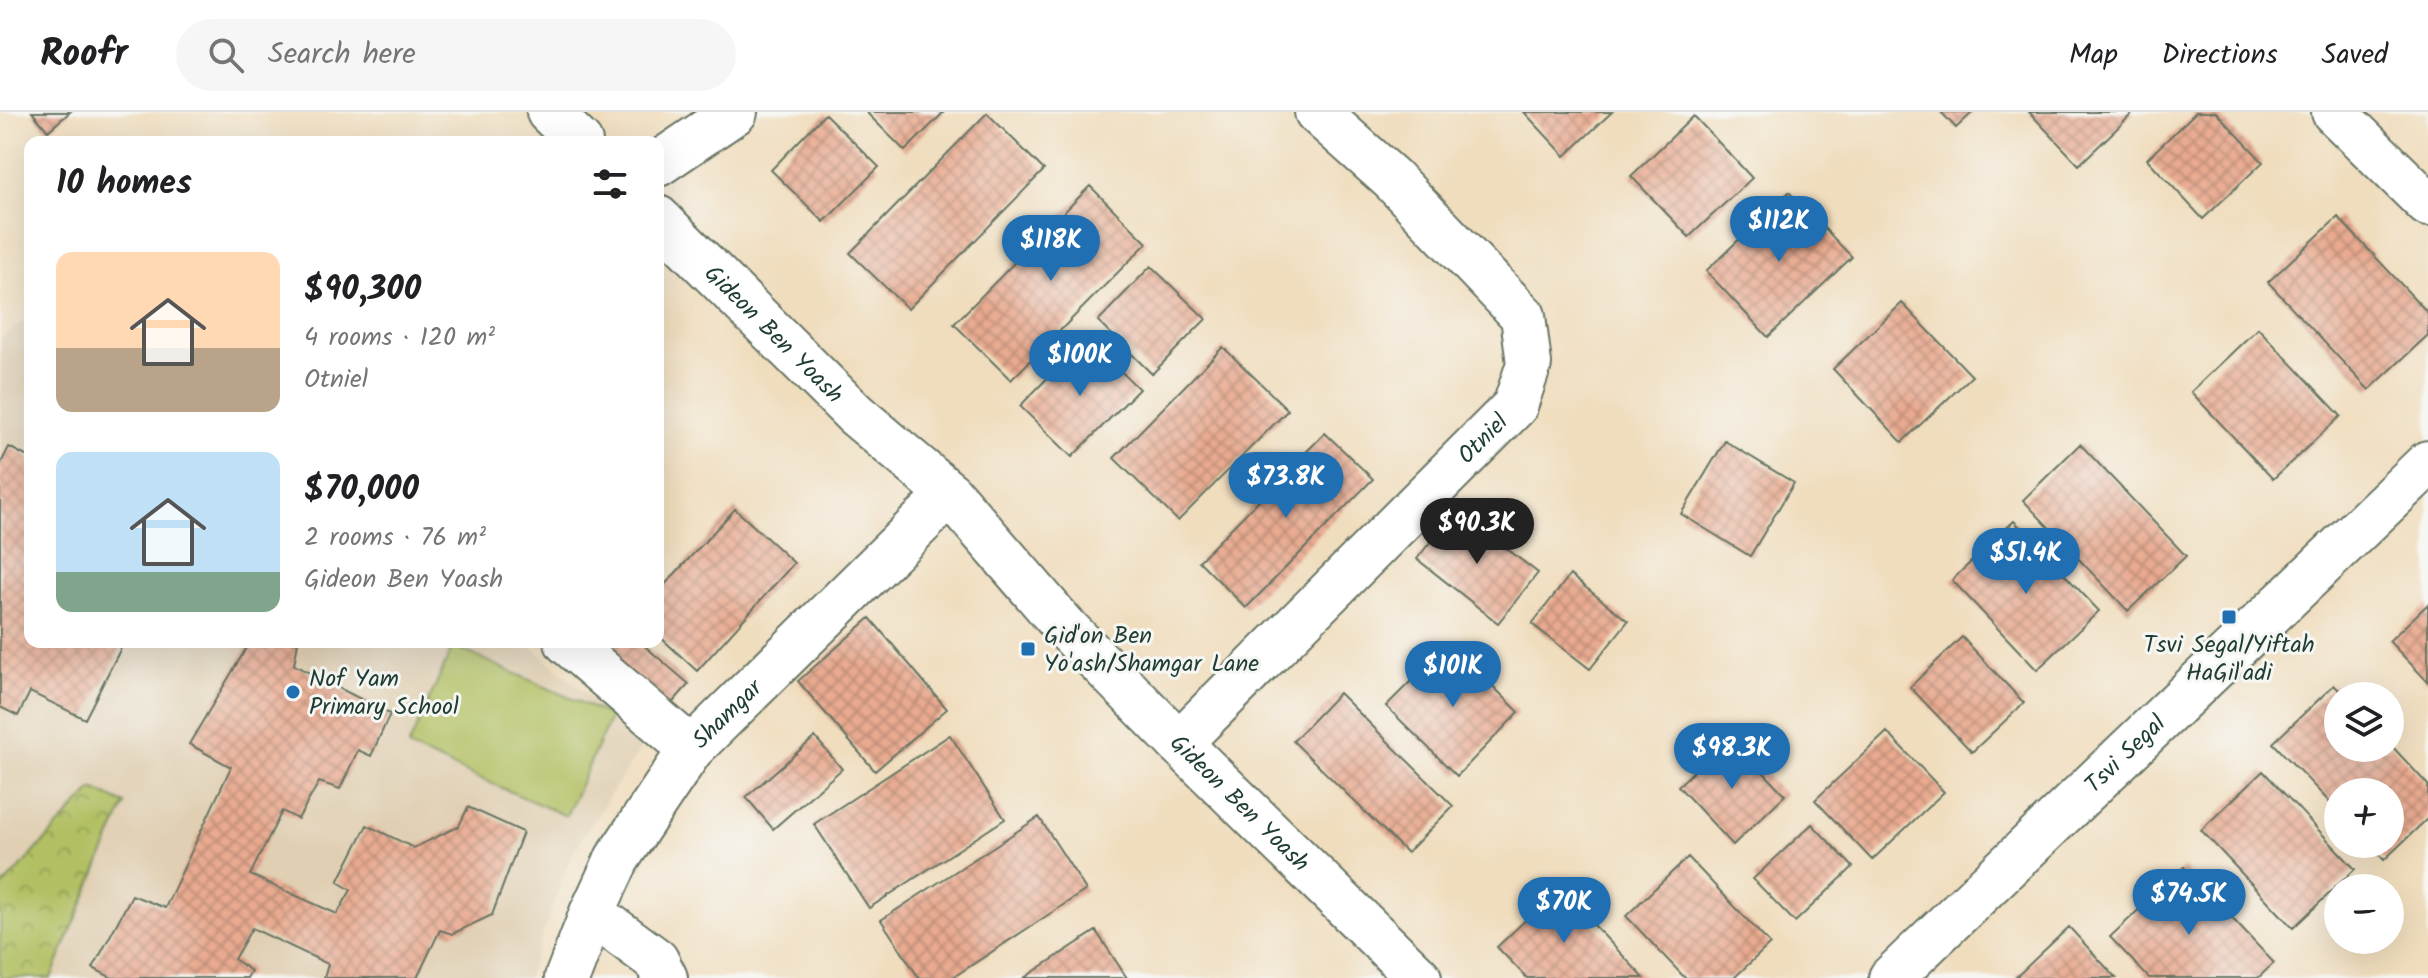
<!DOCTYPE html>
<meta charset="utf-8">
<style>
:root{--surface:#fff;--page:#f6f6f6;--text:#202124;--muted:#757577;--line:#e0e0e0;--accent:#1f6fb2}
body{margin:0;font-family:Kalam,sans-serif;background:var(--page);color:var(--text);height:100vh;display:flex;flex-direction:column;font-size:30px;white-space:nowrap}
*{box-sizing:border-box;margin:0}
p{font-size:26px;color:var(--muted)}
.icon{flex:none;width:44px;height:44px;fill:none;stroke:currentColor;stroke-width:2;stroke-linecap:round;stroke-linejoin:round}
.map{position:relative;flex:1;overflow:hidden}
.details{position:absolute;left:24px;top:24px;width:640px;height:512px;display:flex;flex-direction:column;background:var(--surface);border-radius:16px;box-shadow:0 8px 32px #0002}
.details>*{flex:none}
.tools{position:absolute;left:2324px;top:570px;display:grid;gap:16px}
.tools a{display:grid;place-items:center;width:80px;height:80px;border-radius:50%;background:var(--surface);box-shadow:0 8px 32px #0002;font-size:40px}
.price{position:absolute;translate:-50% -68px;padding:0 18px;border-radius:28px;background:var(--accent);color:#fff;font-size:26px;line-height:52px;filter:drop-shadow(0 2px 4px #0008)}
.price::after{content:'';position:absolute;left:50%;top:48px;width:24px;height:18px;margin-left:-12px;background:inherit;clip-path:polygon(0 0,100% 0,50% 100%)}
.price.current{background:#222;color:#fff}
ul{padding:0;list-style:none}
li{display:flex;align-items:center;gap:24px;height:200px;padding:0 32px}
li span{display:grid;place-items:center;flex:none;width:224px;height:160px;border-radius:16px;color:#555}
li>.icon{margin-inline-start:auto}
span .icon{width:96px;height:96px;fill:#fffc;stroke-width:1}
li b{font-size:34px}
h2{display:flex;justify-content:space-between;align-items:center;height:96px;padding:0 32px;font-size:34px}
header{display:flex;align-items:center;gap:48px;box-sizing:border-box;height:112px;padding:0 40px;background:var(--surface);border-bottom:2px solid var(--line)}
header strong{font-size:38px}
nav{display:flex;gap:44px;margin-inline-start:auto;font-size:28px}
.search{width:560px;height:72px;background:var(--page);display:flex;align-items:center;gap:20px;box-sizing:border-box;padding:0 28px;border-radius:44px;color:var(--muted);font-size:30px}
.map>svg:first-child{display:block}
</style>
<header>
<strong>Roofr</strong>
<div class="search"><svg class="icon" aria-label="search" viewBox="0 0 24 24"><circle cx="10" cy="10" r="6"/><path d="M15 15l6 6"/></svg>Search here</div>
<nav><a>Map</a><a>Directions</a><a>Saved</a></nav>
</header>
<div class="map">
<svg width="2428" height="866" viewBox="0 0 2428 866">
<defs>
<pattern id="park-crowns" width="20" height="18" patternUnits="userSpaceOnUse" patternTransform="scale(2)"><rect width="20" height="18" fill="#b2c063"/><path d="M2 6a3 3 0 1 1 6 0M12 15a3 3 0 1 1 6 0" fill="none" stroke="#909d52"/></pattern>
<pattern id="building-cross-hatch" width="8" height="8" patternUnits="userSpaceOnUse" patternTransform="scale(2)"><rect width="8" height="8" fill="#e9aa90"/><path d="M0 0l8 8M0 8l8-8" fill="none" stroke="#bc8c76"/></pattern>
</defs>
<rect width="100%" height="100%" fill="#f6f6f2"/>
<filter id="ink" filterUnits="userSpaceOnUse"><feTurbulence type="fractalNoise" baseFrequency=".0125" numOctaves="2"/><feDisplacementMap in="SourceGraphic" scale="16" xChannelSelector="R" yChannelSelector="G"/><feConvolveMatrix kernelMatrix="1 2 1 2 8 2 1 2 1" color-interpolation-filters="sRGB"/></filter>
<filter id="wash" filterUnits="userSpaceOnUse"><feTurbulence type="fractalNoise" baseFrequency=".006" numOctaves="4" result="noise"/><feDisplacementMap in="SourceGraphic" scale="32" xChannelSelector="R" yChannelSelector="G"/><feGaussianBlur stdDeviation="1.8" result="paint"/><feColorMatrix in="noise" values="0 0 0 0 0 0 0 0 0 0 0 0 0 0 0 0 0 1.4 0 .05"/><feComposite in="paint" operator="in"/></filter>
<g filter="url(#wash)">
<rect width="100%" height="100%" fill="#f0ddbd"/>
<path fill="#e0cfb2" d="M30,204V530H526L644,631L570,745L527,866H0V227Z"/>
<path fill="#b2c063" stroke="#687e4c" stroke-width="2" d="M453,534L611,604L566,704L408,635Z"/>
<path fill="url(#park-crowns)" stroke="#687e4c" stroke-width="2" d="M93,677L125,692L51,866H0V777Z"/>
<g id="blocks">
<path fill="url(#building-cross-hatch)" d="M32,0H70L48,19Z
M866,0H944L905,39Z
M1524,0H1612L1565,44Z
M1941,0H1973L1956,16Z
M2029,0H2134L2079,53Z
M2196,0H2216L2263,50L2203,107L2147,47Z
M987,1L1044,58L908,197L850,141Z
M825,2L879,55L824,110L771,58Z
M1694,4L1752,66L1689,125L1631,64Z
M1090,74L1147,131L1011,268L954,212Z
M1789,80L1852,145L1768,225L1706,159Z
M2338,105L2428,201V223L2369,278L2268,170Z
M1151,154L1206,207L1152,262L1098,209Z
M1902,191L1972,264L1902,330L1833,257Z
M2258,216L2341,304L2273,367L2191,280Z
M1087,226L1139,277L1072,345L1020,294Z
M1223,235L1288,298L1178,409L1114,346Z
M1325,321L1373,367L1246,496L1199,449Z
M1725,329L1794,371L1750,444L1681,402Z
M2080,332L2186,444L2128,499L2023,388Z
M9,335L30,346V530H124L85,607L30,580L18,604L0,595V353Z
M735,397L794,451L697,559L658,523V480Z
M1456,397L1538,461L1498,511L1417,447Z
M2014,409L2099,499L2037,558L1952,468Z
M1570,463L1628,509L1590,557L1532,512Z
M2428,492V570L2389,529Z
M870,506L947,597L875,659L798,569Z
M1962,525L2024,591L1972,640L1910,575Z
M250,530H298L294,553L390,602L371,644L358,638L340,677L319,670L298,707L282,699L250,763L337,802L351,778L338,770L367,713L414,736L459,714L468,695L523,720L492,803L452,822L440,818L417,866H324L328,852L252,816L234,847L251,859L247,866H112L93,856L132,783L165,796L231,655L189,632Z
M589,530H640L689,572L658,607Z
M1449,531L1519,600L1457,664L1386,594Z
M2334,573L2345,584H2338V636H2390V632L2428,673V706L2384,748L2369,732H2390V680H2338V699L2273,631Z
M1339,581L1453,694L1407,741L1293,629Z
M1887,620L1944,680L1872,748L1815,688Z
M950,623L1005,707L869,796L814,712Z
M815,625L842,657L773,717L746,685Z
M1730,625L1785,683L1733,733L1678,674Z
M2263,659L2355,757L2293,816L2201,718Z
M1039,705L1086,778L952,866H919L881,808Z
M1812,712L1853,755L1795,810L1753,767Z
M1688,745L1770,832L1734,866H1685L1626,804Z
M2184,755L2274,851L2258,866H2149L2110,825Z
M1559,776L1644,866H1527L1497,835Z
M2069,815L2116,866H2015Z
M1096,819L1127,866H1024Z"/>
</g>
</g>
<g filter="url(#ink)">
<use href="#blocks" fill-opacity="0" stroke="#687564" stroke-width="2"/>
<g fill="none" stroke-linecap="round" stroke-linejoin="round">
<defs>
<g id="minor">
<path d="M549,0L580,30"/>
<path d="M2334,0L2428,92"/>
<path d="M658,52L735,0"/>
<path id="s1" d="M658,106L855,302L950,382L1064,514L1179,631L1419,866"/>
<path d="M567,530L691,637"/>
<path id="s2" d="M1179,631L1515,294L1529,252L1523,204L1392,67L1317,0"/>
<path d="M592,801L656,848L665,866"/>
<path id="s3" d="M567,866L592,801L617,747L691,637L950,382"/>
<path id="s4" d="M1891,866L2428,351"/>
</g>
</defs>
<use href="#minor" stroke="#687564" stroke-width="48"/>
<use href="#minor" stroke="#fff" stroke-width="44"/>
</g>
</g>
<g fill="#1f6fb2" stroke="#f6f6f2" stroke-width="3">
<rect x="2221" y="497" width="16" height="16" rx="4"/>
<rect x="1020" y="529" width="16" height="16" rx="4"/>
<circle cx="293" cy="580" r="8"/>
</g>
<g text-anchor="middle" stroke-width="6" stroke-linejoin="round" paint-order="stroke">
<g font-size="24" fill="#1f3d34" stroke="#f6f6f2">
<text dy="8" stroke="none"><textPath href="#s1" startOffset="164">Gideon Ben Yoash</textPath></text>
<text dy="8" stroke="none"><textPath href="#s2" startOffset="430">Otniel</textPath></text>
<text dy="8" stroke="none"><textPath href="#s3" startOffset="312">Shamgar</textPath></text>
<text dy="8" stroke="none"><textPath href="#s4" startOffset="324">Tsvi Segal</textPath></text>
<text dy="8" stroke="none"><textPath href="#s1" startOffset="826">Gideon Ben Yoash</textPath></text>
</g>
<g font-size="24" fill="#1f3d34" stroke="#f6f6f2" text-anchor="start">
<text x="1044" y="531">Gid'on Ben<tspan x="1044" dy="28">Yo'ash/Shamgar Lane</tspan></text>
<text x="2229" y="540" text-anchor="middle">Tsvi Segal/Yiftah<tspan x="2229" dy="28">HaGil'adi</tspan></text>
<text x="309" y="574">Nof Yam<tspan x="309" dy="28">Primary School</tspan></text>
</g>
</g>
</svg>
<div class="tools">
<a><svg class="icon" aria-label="layers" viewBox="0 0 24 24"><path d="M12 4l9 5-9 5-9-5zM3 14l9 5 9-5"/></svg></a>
<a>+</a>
<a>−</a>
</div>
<b class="price" style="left:1779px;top:152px">$112K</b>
<b class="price" style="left:1051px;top:171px">$118K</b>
<b class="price" style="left:1080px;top:286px">$100K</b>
<b class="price" style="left:1286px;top:408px">$73.8K</b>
<b class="price current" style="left:1477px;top:454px">$90.3K</b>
<b class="price" style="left:2026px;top:484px">$51.4K</b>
<b class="price" style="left:1453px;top:597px">$101K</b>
<b class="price" style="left:1732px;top:679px">$98.3K</b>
<b class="price" style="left:2189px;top:825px">$74.5K</b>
<b class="price" style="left:1564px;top:833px">$70K</b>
<section class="details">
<h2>10 homes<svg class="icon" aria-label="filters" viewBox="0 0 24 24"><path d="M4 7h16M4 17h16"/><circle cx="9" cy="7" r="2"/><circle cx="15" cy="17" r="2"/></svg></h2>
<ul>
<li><span style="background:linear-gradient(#ffd9b3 60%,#b9a48a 0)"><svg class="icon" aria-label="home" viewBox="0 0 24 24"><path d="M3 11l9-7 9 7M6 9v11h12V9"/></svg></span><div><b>$90,300</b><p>4 rooms · 120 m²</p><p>Otniel</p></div></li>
<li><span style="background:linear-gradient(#bfe0f5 75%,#7fa58c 0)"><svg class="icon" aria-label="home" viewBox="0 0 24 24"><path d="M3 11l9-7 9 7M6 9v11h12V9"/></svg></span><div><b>$70,000</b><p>2 rooms · 76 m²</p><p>Gideon Ben Yoash</p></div></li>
</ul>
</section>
</div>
